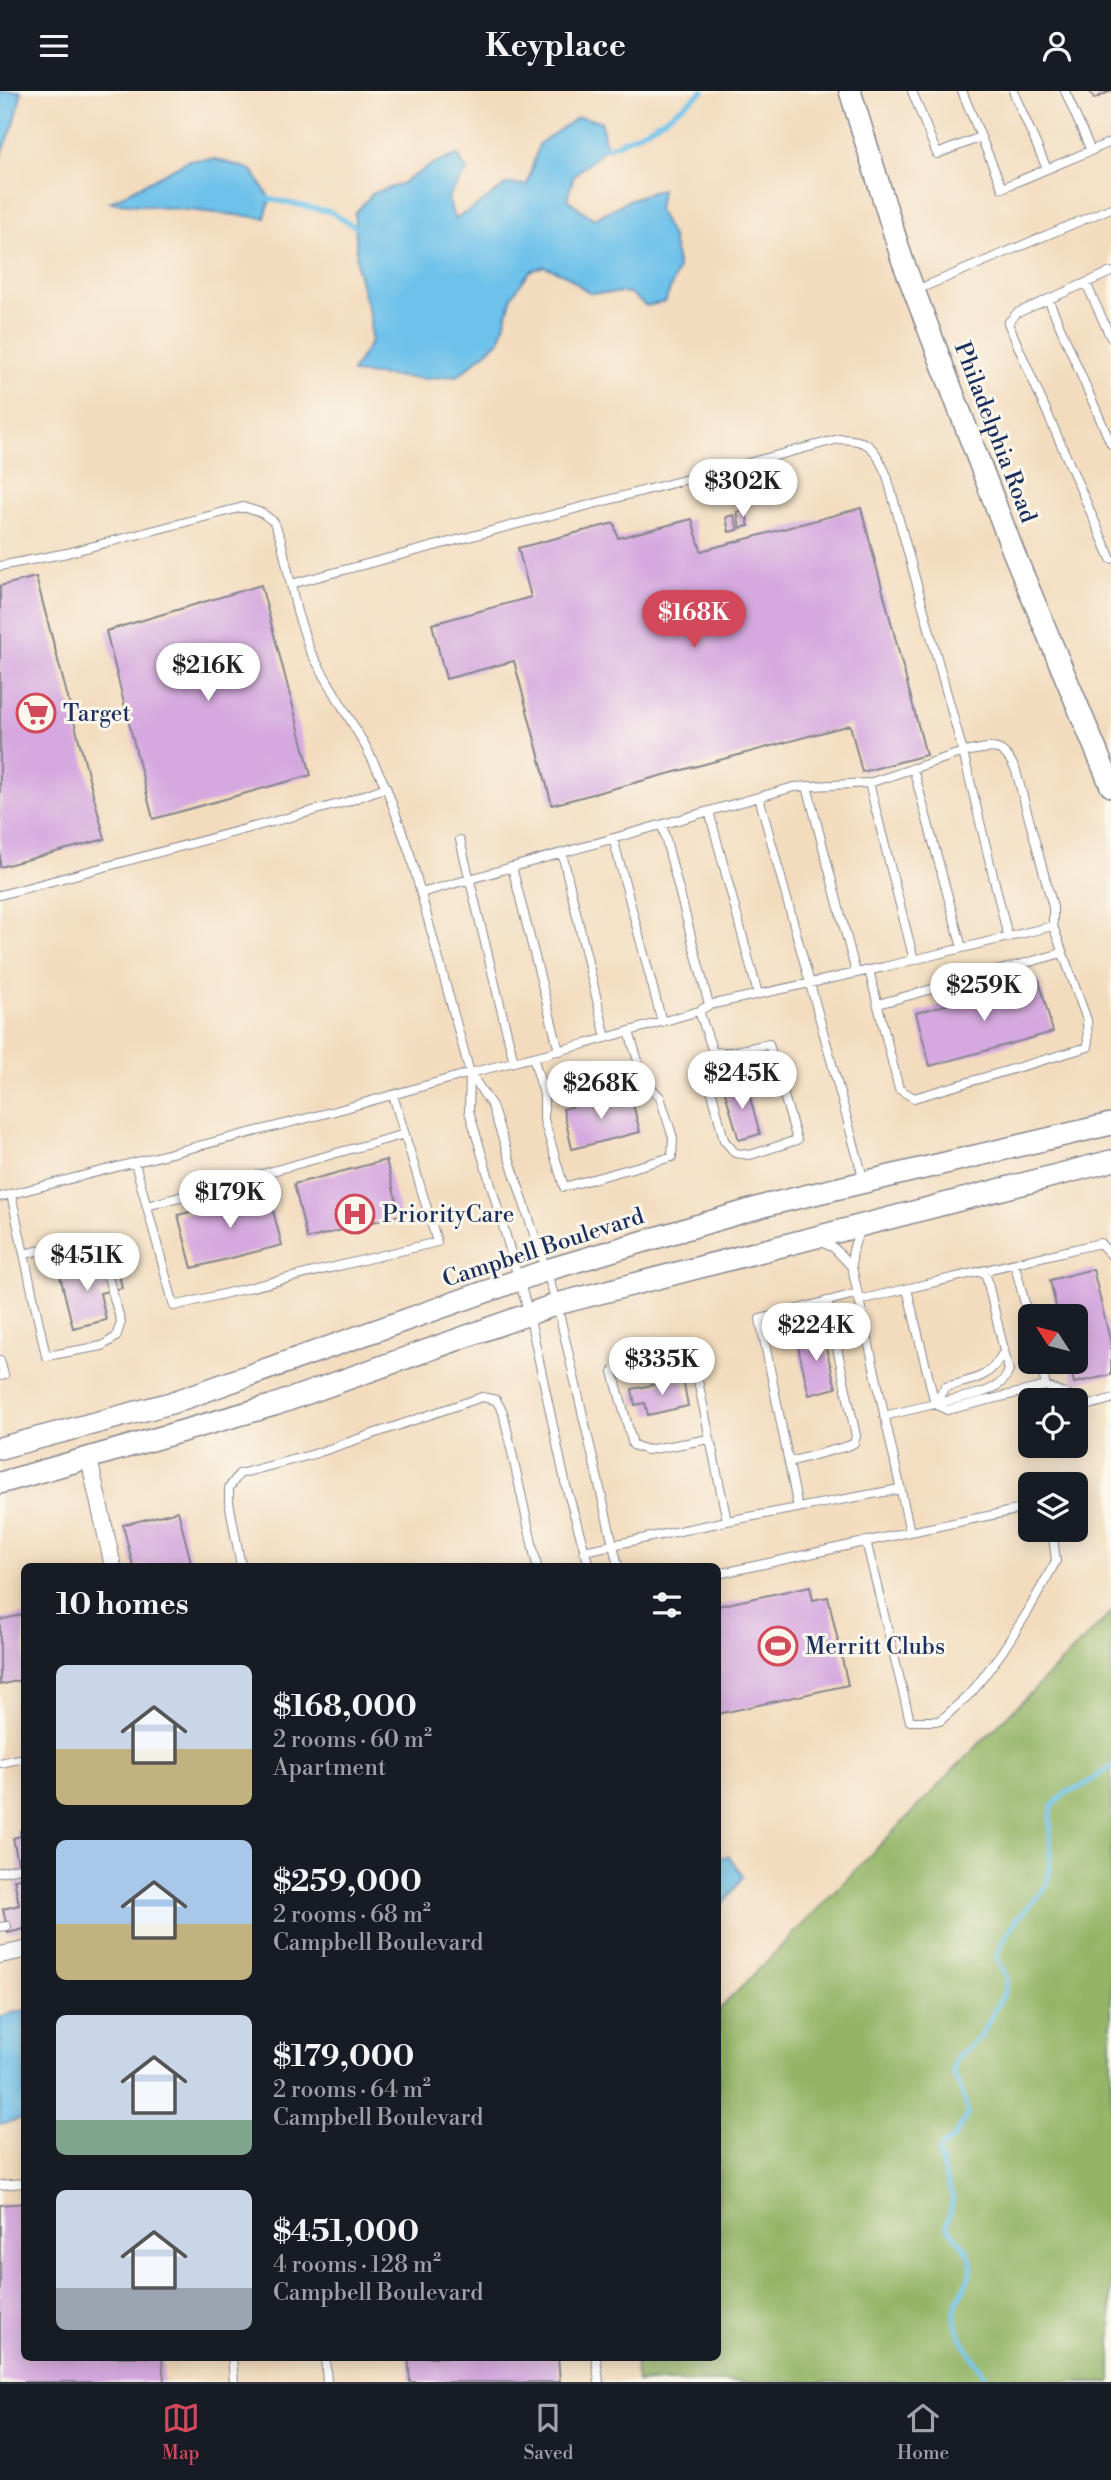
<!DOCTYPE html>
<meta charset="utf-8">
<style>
:root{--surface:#171b24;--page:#20242c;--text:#f1f3f6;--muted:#9ea1a6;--line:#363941;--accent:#d1495b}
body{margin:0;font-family:"Libre Bodoni",serif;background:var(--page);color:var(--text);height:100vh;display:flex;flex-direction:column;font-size:26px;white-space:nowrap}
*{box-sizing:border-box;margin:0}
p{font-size:23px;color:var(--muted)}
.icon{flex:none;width:38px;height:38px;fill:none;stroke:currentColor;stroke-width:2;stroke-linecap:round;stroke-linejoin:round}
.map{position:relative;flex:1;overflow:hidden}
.drawer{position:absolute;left:21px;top:1472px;width:700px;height:798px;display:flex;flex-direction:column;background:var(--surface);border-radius:10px;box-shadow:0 4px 18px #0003}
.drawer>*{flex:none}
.needle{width:46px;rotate:306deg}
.buttons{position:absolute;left:1018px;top:1213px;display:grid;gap:14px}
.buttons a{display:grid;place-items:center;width:70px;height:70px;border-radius:10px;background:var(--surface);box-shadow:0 4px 18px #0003;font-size:35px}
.price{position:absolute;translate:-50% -60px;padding:0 16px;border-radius:24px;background:#fff;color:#222;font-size:23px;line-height:46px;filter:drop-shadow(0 2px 4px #0008)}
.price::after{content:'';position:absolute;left:50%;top:42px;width:21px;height:16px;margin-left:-10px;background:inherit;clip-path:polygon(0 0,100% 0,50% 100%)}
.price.selected{background:var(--accent);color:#fff}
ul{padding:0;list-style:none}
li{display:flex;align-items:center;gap:21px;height:175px;padding:0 35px}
li span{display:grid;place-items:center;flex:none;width:196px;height:140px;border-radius:10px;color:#555}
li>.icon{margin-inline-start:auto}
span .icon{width:84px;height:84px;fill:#fffc;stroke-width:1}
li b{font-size:30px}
h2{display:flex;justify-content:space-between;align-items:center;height:84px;padding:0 35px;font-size:30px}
header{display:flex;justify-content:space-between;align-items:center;height:91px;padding:0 35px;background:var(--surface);font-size:32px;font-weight:800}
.tabs{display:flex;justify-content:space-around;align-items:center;height:98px;border-top:2px solid var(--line);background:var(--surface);font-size:19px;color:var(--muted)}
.tabs a{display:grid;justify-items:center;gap:4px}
.tabs .selected{color:var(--accent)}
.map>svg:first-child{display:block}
</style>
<header><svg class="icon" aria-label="menu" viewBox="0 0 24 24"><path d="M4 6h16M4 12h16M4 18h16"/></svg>Keyplace<svg class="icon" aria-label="person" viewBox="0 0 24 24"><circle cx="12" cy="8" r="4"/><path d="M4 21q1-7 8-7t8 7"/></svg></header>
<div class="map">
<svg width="1111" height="2291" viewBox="0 0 1111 2291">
<rect width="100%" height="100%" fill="#fbf7ec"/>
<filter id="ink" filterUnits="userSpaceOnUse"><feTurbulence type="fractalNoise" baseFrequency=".0143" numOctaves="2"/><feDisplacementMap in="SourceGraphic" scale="14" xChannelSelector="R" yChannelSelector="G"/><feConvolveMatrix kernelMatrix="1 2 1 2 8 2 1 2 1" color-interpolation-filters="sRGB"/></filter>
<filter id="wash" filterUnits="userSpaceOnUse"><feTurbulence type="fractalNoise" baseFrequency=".00686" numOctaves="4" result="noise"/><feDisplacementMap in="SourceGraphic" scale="28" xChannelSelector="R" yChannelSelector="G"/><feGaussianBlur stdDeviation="1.57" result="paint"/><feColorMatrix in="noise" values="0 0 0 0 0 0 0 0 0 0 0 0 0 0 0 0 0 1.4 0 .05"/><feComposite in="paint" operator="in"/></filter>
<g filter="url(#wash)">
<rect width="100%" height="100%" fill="#f3dcbe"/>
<path fill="#94b568" stroke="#587263" stroke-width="2" d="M1111,1522V2291H637L635,2266H718V1920L967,1665Z"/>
<path fill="#6dc1ea" stroke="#4478a4" stroke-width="2" d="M0,0H21C19,25 9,45 0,67Z
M578,26L601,30L606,57L574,84L567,108L594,128L631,108L661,98L658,119L672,146L678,178L665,211L646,215L630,202H589L566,184L544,175L530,180L512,205L500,249L459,284L427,288L351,282L371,251L370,226L357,177L355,122L373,102L399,94L435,72L458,64L467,80L448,106L454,128L477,115L507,93L527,94L539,53Z
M215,68L252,79L270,108L265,127L110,111L189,69Z
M729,1765L743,1786L718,1819V1767Z
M24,1919V2027L0,2033V1925Z"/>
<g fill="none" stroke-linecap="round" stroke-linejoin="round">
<path stroke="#6dc1ea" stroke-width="5" d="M606,57C646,42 670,25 703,0
M270,108L331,121L355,136
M988,2291C978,2274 957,2246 955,2227C952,2207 975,2190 971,2170C968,2155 954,2147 947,2134L953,2108L938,2063L942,2055L954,2047L967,2024L965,2010L953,1981L956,1967L981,1945L1005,1900L1007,1887L999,1871L997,1864L1000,1856L1016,1829L1046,1796L1050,1777V1730L1052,1715L1067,1701L1078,1698L1111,1676"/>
</g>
<g id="blocks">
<path fill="#d5a9df" d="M1090,0H1111L1094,8Z
M861,417L926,664L862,681L850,634L552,714L514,570L446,588L432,533L531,506L518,457L614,432L618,447L692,428L701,460Z
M745,419L749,435L740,437L737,421Z
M734,424L738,439L729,441L726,426Z
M36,486L105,748L0,776V495Z
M261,494L311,684L153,728L106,540Z
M1039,889L1053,941L930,975L916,922Z
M746,992L760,1043L739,1049L724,998Z
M630,1001L640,1041L572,1058L563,1018Z
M386,1069L400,1124L307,1148L294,1093Z
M268,1101L282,1154L192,1177L178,1124Z
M92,1173L96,1185L118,1179L122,1197L100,1202L106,1229L73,1237L59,1181Z
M1093,1178L1111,1253V1284L1074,1292L1069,1270H1076V1225H1058L1050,1189Z
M822,1241L836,1297L809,1304L796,1247Z
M683,1288L688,1315L648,1324L645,1312L635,1314L632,1298Z
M178,1420L192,1475H133L123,1434Z
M810,1495L813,1509L828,1506L848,1594L718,1623V1515Z
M24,1523V1588L0,1594V1529Z
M24,1739V1838L8,1842L3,1818L19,1814L14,1788L21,1787L13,1747L21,1745L20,1740Z
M24,2112V2266H162L164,2291H0V2114Z
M408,2266H558L560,2291H410Z"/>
</g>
</g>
<g filter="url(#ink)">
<use href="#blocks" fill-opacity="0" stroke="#87868e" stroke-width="2"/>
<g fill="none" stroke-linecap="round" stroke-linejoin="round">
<defs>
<path id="lane" d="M912,0L937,63L981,46L1002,97L1111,51
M962,0L981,46
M1013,0L1047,78
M1065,0L1091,60
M1111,181L1017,222L1008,232L1111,468
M1086,192L1111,247
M914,200L1111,117
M1048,208L1111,353
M0,475L67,462L243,416L262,422L274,431L281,449L297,521L310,560L366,656L386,696L410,763L470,982L469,1020L529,1223L566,1395L589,1475
M291,493L839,348C871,349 874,356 887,385L963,661L869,692L794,696L421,802
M913,677L962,857
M869,692L914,869
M807,695L856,882
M759,706L864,1090
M709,720L758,903
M662,734L709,914
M613,747L662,931
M460,749L514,971
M562,762L606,947
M512,776L559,960
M0,804L346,711L386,696
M869,879L899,998L914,1007L1088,956L1087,929L1053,835V816L1016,680C1002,649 992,657 963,661L1008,846
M878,913L1062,862
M699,920L713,961L709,989L724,1049L735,1062L750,1064L797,1049L769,953L731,961H713
M533,966L544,1003V1029L564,1096L672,1066L673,1047L660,1006L644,989L629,941
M470,982L492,1015L557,1213L618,1475
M544,1003L640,978
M135,1072L174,1215L437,1151L393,1004
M11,1103L46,1265L102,1255L116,1246L121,1231L103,1169L94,1156L78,1151L24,1163
M0,1106L335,1020L470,982L585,953L699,920L709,914L884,876L1053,835
M147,1115L405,1043
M819,1150L834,1157L852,1176
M1015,1174L1031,1236
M907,1198L935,1313
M859,1209L1100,1152L1111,1164
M0,1269L4,1284L0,1285
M1040,1270L1046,1295
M935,1313L947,1319L1046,1295L1090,1314L1111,1308
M935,1313L945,1296C974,1288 989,1289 1004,1260
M884,1325L981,1302C995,1297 1003,1293 1009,1280L985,1180
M710,1348L647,1359L633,1354L613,1281L627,1265L691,1256L727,1430
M789,1371L848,1355L854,1352L856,1345L827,1210
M798,1417L760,1228L858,1202
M910,1441L1031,1416
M866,1450L910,1630H940L972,1601L1002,1561L1027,1522L1056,1470L1052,1438
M584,1460L727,1430L900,1398
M241,1475L229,1411V1397L239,1383L314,1363L482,1306L496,1309L503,1321L537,1475
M718,1483L910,1441L852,1176C851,1161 854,1150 862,1138
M0,1672L24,1667
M0,1781L19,1777
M0,1836L7,1835
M0,2094L24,2092
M232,2266L234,2291
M325,2266L327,2291
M596,2266L599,2291"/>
<path id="street" d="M89,1368L113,1475
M0,1864L24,1859"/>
<path id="secondary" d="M850,0L902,168L1013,460L1111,695
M0,1357L171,1312L547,1179L767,1114L1111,1033
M0,1392L274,1314L557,1213L1111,1070"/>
</defs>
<use href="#lane" stroke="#87868e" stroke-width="10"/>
<use href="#street" stroke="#87868e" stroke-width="18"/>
<use href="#secondary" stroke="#87868e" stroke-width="24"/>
<use href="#lane" stroke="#fff" stroke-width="8"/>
<use href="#street" stroke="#fff" stroke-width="16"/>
<use href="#secondary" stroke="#fff" stroke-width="21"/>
</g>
</g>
<defs>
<symbol id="supermarket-ring" viewBox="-11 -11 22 22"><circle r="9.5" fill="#fbf7ec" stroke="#d1495b" stroke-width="1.5"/><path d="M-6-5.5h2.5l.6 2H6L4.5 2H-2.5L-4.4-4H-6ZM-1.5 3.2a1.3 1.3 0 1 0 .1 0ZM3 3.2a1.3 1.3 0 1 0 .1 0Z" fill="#d1495b"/></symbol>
<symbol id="hospital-ring" viewBox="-11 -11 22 22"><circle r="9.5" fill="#fbf7ec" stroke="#d1495b" stroke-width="1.5"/><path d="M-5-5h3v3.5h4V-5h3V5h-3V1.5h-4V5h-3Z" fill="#d1495b"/></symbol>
<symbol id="stadium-ring" viewBox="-11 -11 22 22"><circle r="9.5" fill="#fbf7ec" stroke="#d1495b" stroke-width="1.5"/><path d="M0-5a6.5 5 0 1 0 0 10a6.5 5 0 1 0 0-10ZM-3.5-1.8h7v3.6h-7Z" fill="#d1495b"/></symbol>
</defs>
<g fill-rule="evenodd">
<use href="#supermarket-ring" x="14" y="600" width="44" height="44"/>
<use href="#hospital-ring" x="333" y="1101" width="44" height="44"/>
<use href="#stadium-ring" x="756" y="1533" width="44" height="44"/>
</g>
<g text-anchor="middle" stroke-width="6" stroke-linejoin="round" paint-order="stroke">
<g font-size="23" fill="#1b2f5e" stroke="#fbf7ec">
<text transform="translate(996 341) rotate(69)" y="8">Philadelphia Road</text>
<text transform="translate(543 1156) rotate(-18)" y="8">Campbell Boulevard</text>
</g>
<g font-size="23" fill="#1b2f5e" stroke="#fbf7ec" text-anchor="start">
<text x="63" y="630">Target</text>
<text x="382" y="1131">PriorityCare</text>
<text x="805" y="1563">Merritt Clubs</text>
</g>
</g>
</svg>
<div class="buttons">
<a><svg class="needle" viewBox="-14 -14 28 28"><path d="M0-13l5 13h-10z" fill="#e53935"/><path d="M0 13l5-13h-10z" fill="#9ea1a6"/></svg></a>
<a><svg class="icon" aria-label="locate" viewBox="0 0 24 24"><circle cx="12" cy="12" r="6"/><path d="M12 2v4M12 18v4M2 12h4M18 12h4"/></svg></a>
<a><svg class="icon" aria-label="layers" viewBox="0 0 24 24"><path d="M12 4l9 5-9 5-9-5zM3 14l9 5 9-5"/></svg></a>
</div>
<b class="price" style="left:743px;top:428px">$302K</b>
<b class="price selected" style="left:694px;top:559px">$168K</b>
<b class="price" style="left:208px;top:612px">$216K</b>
<b class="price" style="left:984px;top:932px">$259K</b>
<b class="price" style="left:742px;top:1020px">$245K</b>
<b class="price" style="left:601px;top:1030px">$268K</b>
<b class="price" style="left:230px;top:1139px">$179K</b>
<b class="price" style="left:87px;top:1202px">$451K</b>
<b class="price" style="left:816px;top:1272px">$224K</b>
<b class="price" style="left:662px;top:1306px">$335K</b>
<section class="drawer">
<h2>10 homes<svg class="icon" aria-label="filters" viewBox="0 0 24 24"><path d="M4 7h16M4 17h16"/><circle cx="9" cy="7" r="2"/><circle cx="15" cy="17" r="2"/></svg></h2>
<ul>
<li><span style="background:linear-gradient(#c9d6e8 60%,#c2b280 0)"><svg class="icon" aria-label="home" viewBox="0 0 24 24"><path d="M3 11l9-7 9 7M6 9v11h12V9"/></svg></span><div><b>$168,000</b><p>2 rooms · 60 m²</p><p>Apartment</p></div></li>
<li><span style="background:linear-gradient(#a9c7e8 60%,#c2b280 0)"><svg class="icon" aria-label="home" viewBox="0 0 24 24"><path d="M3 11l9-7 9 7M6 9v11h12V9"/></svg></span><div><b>$259,000</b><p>2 rooms · 68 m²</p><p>Campbell Boulevard</p></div></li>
<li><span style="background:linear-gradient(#c9d6e8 75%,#7fa58c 0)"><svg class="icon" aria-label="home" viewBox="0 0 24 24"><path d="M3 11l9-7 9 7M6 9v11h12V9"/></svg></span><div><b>$179,000</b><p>2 rooms · 64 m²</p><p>Campbell Boulevard</p></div></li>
<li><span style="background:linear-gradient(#c9d6e8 70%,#9aa5b1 0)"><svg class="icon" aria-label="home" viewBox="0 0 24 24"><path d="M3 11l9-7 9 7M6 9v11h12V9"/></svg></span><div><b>$451,000</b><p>4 rooms · 128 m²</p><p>Campbell Boulevard</p></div></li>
</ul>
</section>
</div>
<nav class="tabs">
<a class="selected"><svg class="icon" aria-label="map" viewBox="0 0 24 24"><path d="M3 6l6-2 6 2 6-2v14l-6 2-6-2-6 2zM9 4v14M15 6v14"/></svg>Map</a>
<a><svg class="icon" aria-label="saved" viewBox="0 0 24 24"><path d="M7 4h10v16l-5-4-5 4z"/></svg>Saved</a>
<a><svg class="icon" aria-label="home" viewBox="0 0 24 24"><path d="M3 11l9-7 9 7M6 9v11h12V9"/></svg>Home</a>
</nav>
